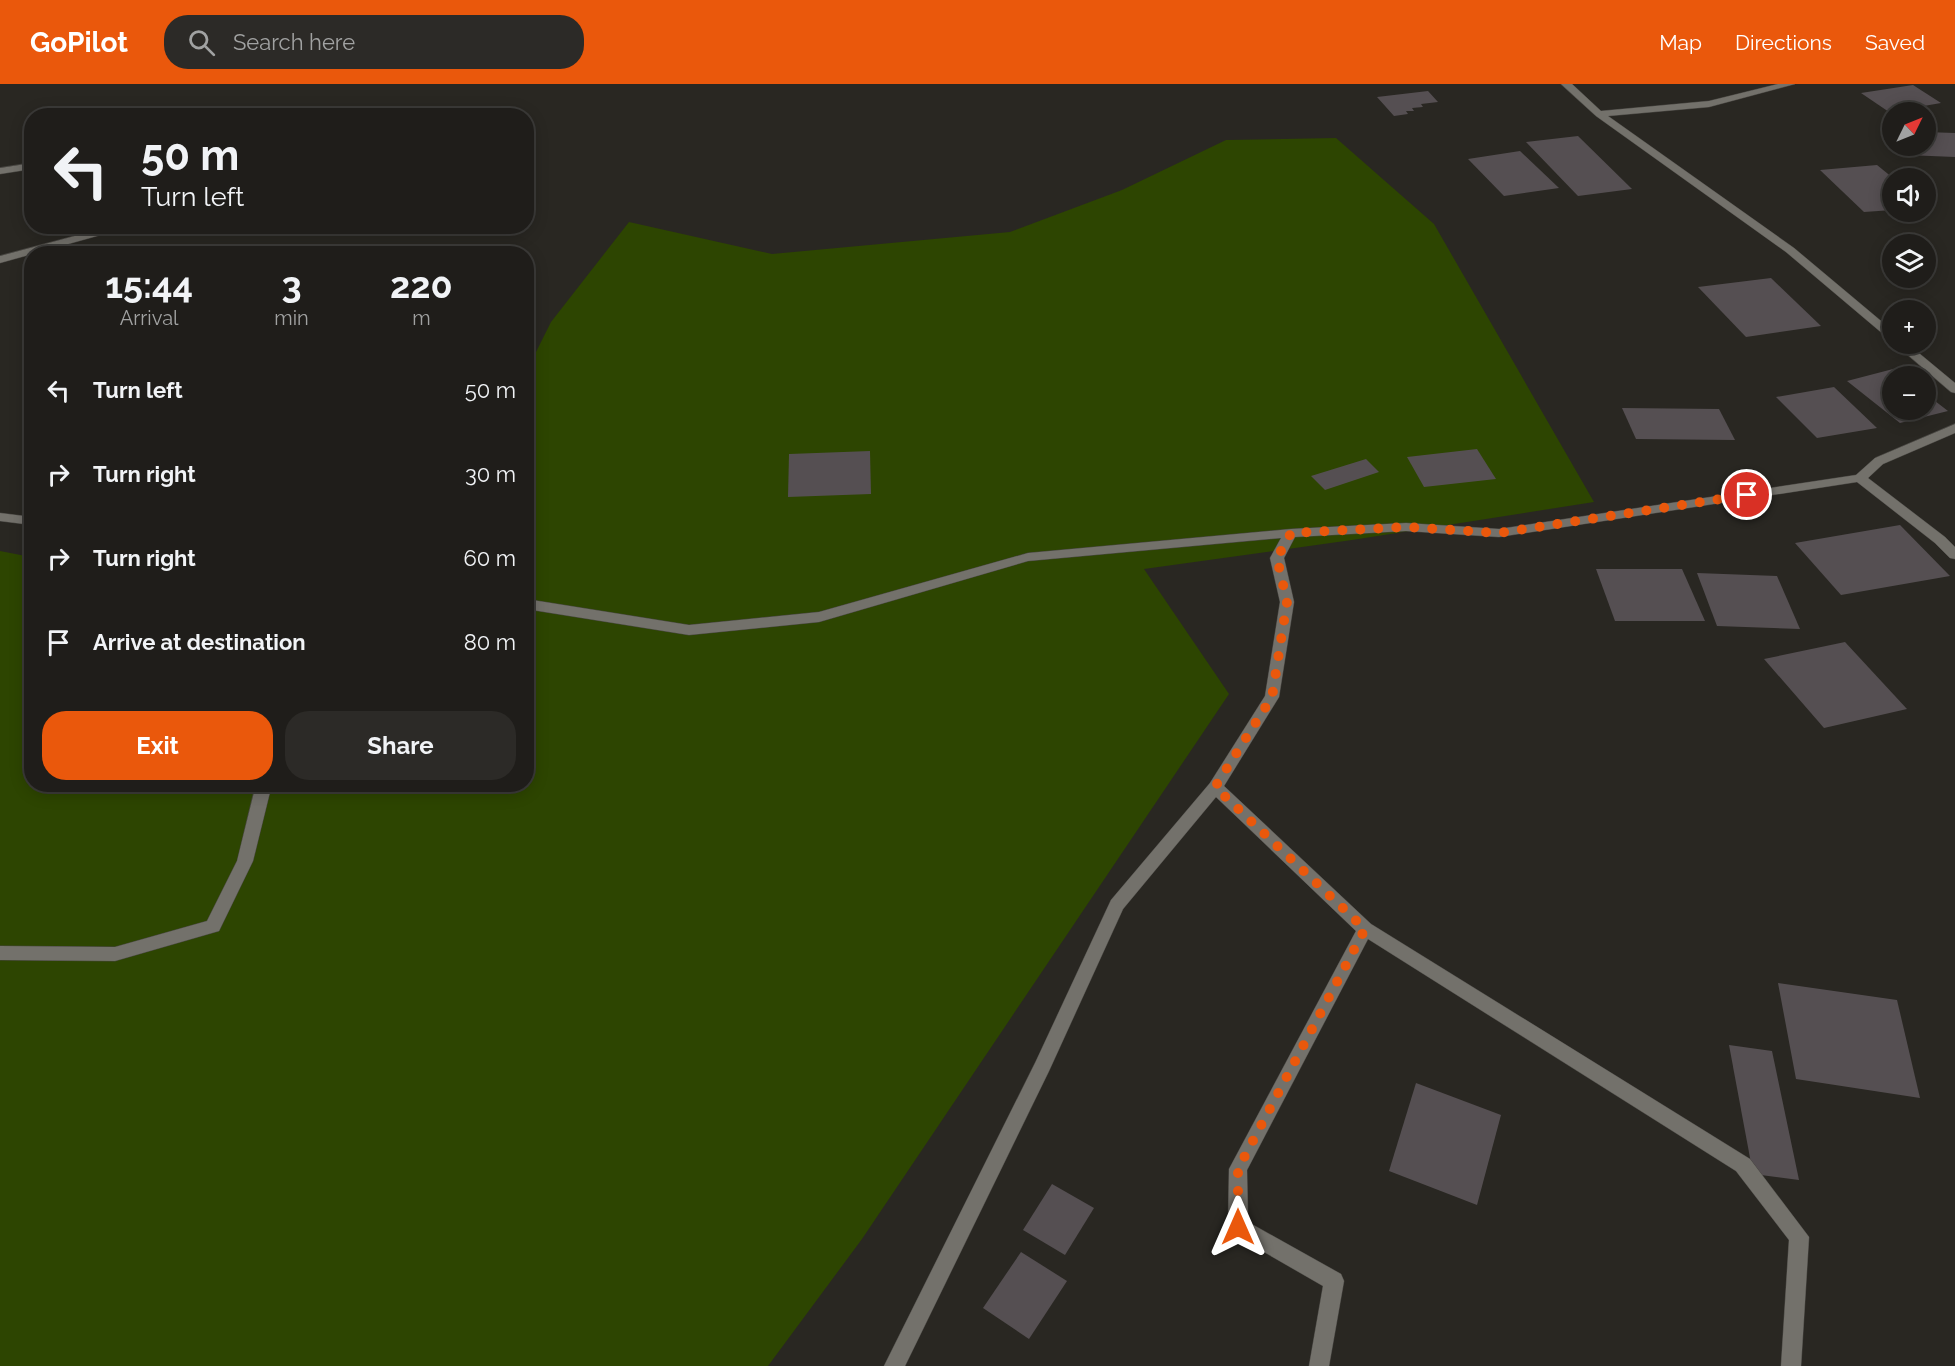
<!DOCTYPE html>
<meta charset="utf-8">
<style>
body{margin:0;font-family:Raleway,sans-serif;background:#2c2a27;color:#f1f3f6;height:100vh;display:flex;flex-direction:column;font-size:22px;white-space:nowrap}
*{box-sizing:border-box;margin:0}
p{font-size:20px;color:#a1a2a2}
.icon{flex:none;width:33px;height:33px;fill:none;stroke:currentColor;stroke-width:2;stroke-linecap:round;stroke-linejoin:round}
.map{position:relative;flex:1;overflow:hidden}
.panel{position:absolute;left:24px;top:162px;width:510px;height:546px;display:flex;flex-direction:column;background:#1f1d1a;border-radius:24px;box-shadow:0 3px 15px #0003,0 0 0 2px #3c3b39}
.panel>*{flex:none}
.guide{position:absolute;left:24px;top:24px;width:510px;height:126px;border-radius:24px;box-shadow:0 3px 15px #0003,0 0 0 2px #3c3b39;background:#1f1d1a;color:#f1f3f6;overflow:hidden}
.needle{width:39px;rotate:47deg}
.tools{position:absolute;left:1882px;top:18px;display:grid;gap:12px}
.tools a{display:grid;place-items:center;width:54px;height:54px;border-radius:50%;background:#1f1d1a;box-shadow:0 3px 15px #0003,0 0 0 2px #3c3b39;font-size:30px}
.pin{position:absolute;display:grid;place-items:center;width:51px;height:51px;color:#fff;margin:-26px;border:3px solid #fff;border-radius:50%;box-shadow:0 2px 6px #0007}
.me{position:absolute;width:66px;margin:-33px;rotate:0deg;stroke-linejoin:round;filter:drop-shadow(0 0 4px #0008)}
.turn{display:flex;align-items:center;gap:21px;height:126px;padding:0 18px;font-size:27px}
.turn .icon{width:78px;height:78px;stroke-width:2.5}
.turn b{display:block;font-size:42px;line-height:51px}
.eta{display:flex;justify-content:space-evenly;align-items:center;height:102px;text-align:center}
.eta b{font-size:36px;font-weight:700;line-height:42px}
.action{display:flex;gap:12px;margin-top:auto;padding:12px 18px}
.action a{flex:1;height:69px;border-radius:24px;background:#ea580c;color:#fff;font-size:24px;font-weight:700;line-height:69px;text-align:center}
.action a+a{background:#2c2a27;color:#f1f3f6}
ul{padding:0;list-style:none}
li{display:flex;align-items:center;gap:18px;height:84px;padding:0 18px}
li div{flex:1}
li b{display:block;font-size:22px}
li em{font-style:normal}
header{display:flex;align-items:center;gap:36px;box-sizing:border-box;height:84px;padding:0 30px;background:#ea580c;color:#fff}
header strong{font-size:28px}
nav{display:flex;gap:33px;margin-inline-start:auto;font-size:21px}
.search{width:420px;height:54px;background:#2c2a27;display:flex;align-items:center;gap:15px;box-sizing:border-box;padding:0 21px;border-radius:24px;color:#a1a2a2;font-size:22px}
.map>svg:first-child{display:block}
.green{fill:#2d4501}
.building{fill:#554f52}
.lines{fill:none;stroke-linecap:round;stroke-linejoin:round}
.minor-casing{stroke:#474541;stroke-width:1}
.minor{fill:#73716b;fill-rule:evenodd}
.route{stroke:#ea580c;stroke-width:10;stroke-dasharray:0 18}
</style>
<header>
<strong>GoPilot</strong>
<div class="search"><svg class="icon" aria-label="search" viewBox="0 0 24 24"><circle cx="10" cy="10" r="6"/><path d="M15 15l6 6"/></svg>Search here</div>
<nav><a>Map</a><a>Directions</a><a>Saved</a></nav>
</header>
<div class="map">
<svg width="1955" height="1282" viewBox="0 0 1955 1282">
<rect width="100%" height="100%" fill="#292722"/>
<!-- green -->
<polygon class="green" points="1336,54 1434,140 1594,418 1352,456 1144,485 1229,610 862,1155 768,1282 0,1282 0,467 31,473 32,700 526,700 527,286 551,238 629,138 772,170 1010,148 1122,106 1226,56"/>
<!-- building -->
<g class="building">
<polygon points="1913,1 1941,19 1889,28 1861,9"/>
<polygon points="1428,7 1438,18 1421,20 1423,23 1412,24 1414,27 1406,27 1408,30 1394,32 1377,13"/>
<polygon points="1926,48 1955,49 1955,73 1906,71 1900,62 1926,62"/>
<polygon points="1578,52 1632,105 1578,112 1526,58"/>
<polygon points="1520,67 1559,104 1504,112 1468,75"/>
<polygon points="1877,81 1893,94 1893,126 1864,128 1820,86"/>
<polygon points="1771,194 1821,242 1746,253 1698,203"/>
<polygon points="1893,285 1903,292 1893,292 1893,326 1926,326 1926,310 1948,327 1900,339 1847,297"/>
<polygon points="1834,303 1877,344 1817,354 1776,313"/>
<polygon points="1622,324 1719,325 1735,356 1636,355"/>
<polygon points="1477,365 1496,395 1424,403 1407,373"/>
<polygon points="870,367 871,410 788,413 789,370"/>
<polygon points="1366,375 1379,388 1325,406 1311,392"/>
<polygon points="1900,441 1950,492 1841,511 1795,459"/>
<polygon points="1596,485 1682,485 1705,537 1615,537"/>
<polygon points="1697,489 1777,492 1800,545 1717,542"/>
<polygon points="1845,558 1907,625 1824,644 1764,575"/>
<polygon points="1778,899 1897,916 1920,1014 1796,995"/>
<polygon points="1729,961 1772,967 1799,1096 1753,1090"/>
<polygon points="1416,999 1501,1031 1477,1121 1389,1087"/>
<polygon points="1052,1100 1094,1124 1065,1171 1023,1146"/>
<polygon points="1021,1168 1067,1197 1029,1255 983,1224"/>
</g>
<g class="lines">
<defs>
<g id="minor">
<polygon points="1561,0 1572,0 1601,27 1709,17 1778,0 1795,0 1709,23 1608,32 1794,164 1893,247 1893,256 1889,255 1786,168 1596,32"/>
<polygon points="32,79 32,85 0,90 0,84"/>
<polygon points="112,142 133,142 0,179 0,172"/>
<polygon points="1895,260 1908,260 1955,299 1955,309 1951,308"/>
<polygon points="1955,340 1955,349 1883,380 1868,394 1945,453 1955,463 1955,475 1950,474 1935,459 1857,398 1499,453 1406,447 1295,453 1284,474 1294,518 1279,613 1224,702 1371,840 1750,1075 1809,1153 1801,1282 1781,1282 1789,1156 1736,1087 1368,855 1247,1086 1248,1138 1341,1190 1344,1197 1329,1282 1309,1282 1323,1202 1231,1149 1228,1143 1229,1085 1356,847 1216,713 1123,825 1049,987 905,1282 884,1282 1036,977 1111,816 1210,699 1265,612 1280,518 1270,474 1281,454 1028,477 819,538 689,551 526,525 526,515 689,541 819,528 1028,469 1291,445 1406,439 1499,445 1856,391 1875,374"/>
<polygon points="0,429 32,433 32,441 0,437"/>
<polygon points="256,700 272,700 253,777 219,847 115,877 0,876 0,862 115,863 207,837 237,777"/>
</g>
</defs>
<!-- minor casing -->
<use href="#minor" class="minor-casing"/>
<!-- minor -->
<use href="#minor" class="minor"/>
</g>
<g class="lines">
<!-- route -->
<polyline class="route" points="1238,1143 1238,1085 1365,845 1215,703 1272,613 1287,518 1277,474 1291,449 1406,443 1499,449 1747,411"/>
</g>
</svg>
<div class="tools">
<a><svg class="needle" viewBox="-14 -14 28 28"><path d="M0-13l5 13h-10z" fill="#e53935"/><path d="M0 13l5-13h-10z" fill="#a1a2a2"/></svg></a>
<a><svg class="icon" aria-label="sound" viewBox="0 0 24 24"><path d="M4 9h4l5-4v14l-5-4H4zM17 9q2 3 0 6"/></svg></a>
<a><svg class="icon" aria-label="layers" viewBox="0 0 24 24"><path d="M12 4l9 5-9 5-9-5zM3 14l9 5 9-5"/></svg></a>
<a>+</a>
<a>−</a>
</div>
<div class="pin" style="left:1747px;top:411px;background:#d93025"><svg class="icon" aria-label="arrive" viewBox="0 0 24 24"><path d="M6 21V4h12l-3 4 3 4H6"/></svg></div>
<svg class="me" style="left:1238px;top:1143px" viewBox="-20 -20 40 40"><path d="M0-17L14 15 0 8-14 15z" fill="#ea580c" stroke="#fff" stroke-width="4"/></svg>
<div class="guide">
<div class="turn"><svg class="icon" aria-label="left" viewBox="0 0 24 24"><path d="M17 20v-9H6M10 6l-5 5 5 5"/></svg><div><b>50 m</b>Turn left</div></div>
</div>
<section class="panel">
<div class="eta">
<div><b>15:44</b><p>Arrival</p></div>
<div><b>3</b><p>min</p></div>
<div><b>220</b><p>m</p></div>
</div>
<ul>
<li><svg class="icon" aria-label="left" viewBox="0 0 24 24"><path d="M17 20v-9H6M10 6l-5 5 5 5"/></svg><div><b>Turn left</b></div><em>50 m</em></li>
<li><svg class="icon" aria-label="right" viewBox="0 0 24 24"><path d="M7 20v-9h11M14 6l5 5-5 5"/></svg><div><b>Turn right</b></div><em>30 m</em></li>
<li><svg class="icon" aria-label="right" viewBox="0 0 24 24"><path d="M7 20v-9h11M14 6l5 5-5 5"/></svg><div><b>Turn right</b></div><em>60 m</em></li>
<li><svg class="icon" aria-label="arrive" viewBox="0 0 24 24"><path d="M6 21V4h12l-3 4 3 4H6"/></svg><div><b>Arrive at destination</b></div><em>80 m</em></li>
</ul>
<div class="action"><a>Exit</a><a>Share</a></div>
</section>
</div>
